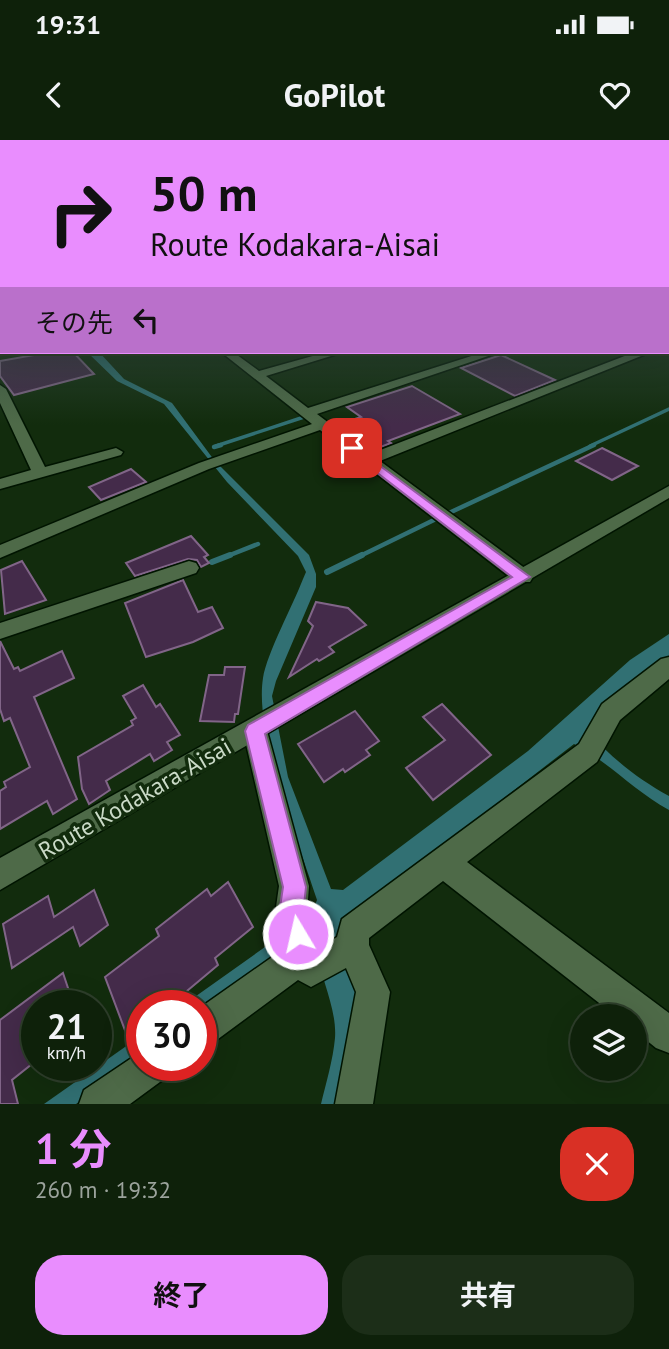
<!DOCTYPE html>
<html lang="ja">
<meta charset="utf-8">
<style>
body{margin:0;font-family:"PT Sans","Noto Sans JP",sans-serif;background:#1c2e18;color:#f1f3f6;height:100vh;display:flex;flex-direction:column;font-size:26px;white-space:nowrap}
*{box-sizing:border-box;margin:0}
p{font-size:23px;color:#9ba39c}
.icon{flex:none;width:38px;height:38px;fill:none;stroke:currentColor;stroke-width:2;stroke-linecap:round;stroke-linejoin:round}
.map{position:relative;height:964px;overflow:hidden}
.panel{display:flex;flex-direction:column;background:#0e210a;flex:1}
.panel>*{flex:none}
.hud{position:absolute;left:0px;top:0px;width:670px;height:214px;box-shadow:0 7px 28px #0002,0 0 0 2px #2e3e2b;background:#e98dfe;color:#111;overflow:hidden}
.controls{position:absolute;left:570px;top:864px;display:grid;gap:14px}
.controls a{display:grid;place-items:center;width:77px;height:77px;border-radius:50%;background:#0e210a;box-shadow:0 7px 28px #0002,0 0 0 2px #2e3e2b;font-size:35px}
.speed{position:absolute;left:21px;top:850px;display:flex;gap:14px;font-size:35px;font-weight:700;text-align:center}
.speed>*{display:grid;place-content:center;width:91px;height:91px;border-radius:50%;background:#0e210a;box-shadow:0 7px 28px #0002,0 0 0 2px #2e3e2b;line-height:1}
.speed small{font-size:18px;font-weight:400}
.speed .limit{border:10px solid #d22;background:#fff;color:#111}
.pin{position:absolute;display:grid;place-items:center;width:60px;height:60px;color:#fff;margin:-30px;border-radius:14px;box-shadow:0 4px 10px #0006}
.me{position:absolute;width:77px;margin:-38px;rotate:351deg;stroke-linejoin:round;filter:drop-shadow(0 0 5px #0008)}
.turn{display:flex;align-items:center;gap:24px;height:147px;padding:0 35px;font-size:32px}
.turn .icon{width:91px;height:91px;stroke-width:2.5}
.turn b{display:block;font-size:49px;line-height:60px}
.then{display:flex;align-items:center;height:66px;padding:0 35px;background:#0003;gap:14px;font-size:26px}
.round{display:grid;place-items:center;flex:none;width:74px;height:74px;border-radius:28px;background:#1c2e18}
.head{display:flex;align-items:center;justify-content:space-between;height:119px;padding:0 35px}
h1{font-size:42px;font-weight:700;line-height:52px;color:#e98dfe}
.button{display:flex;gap:14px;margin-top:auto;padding:14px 35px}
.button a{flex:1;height:80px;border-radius:28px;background:#e98dfe;color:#111;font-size:28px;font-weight:700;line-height:80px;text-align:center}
.button a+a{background:#1c2e18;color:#f1f3f6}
.status{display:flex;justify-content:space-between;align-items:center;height:49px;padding:0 35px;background:#0e210a;direction:ltr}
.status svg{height:19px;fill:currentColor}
header{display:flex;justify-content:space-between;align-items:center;height:91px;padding:0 35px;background:#0e210a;font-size:32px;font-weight:700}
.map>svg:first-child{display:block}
.water{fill:#317073}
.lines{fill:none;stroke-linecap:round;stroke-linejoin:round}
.stream-far3{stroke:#317073;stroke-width:2.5}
.stream-far2{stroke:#317073;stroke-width:3.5}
.stream-far1{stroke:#317073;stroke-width:4.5}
.stream{stroke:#317073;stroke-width:6}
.building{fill:#442b4a;stroke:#816588;stroke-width:2}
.minor-casing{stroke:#001400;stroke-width:3}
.secondary-casing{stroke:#001400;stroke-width:3}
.primary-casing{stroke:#001400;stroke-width:3}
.motorway-casing{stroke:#001400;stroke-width:3}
.minor{fill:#4e6a48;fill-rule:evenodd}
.secondary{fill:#4e6a48;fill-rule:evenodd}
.primary{fill:#956f62;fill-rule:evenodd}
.motorway{fill:#c47273;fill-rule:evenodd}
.route{fill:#e98dfe;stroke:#975ca5;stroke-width:2}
.labels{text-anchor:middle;stroke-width:7;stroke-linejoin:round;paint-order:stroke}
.street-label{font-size:24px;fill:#cadac7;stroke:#122c0d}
</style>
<div class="status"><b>19:31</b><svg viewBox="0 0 49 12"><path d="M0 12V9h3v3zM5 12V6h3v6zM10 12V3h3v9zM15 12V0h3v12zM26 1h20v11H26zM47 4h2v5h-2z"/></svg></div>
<header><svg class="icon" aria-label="back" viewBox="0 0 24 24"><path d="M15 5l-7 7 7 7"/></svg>GoPilot<svg class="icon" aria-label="heart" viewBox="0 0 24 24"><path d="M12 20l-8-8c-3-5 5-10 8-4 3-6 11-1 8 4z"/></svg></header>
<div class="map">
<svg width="669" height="964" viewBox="0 0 669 964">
<rect width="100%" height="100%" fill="#122c0d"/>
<!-- water -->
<g class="water">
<path d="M87,212H99L124,239L172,263L214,320L309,415L316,434V447L276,541L272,556L288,637L331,749L343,750L528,611L630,520L669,494V516L605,564L586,590C611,617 636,638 669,656V670C634,651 609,622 574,604L346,780L363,856L347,964H321C326,943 333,920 335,898C337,869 321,840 317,811L201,876V866H182L289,790L299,778L313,770L317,760C299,703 254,595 263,538C267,513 293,465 303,439L306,432L298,416L227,342L164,264L117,241Z"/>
<polygon points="142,895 142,918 76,964 44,964"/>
</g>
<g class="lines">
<!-- stream-far3 -->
<polyline class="stream-far3" points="483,218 501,212"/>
<!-- stream-far2 -->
<g class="stream-far2">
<polyline points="216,306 304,277"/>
<polyline points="590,306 669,269"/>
</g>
<!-- stream-far1 -->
<g class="stream-far1">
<polyline points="214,307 221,305"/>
<polyline points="449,373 594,305"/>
<polyline points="225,417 258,404"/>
<polyline points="358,417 438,378"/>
</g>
<!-- stream -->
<g class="stream">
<polyline points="212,422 230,415"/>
<polyline points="327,432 362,415"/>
</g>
</g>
<!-- building -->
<g class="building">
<polygon points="51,212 53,215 73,212 94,234 14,255 0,236 0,221"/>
<polygon points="501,215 555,240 515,256 461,228"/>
<polygon points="412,246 460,274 388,301 391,303 370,311 336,285 361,277 347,267"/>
<polygon points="602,308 638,326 612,340 576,321"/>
<polygon points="131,329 146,342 101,360 89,347"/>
<polygon points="191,396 208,415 204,417 209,423 201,427 197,420 188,419 135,436 126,423"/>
<polygon points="22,421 46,460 5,474 1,430"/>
<polygon points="183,440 198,472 212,467 223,488 193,502 146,517 125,463"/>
<polygon points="316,462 348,468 366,485 329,507 334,512 319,521 317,519 289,537 313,486 308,481"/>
<polygon points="0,501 14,529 18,527 20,531 62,511 74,538 34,557 77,659 53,674 47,661 0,689 0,651 6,647 4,642 30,627 10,578 4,581 0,569"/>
<polygon points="225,527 245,527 238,574 235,574 234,582 200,581 209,535 224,535"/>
<polygon points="143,545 156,567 160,564 180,595 167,602 172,610 154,621 150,614 106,641 110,650 89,664 82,649 78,617 133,585 131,581 136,578 123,556"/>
<polygon points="442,564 491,615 433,660 406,628 445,600 423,577"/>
<polygon points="355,571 379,601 366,610 370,615 345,632 343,629 324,642 298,604"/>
<polygon points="228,742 253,787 215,818 218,825 169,866 142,866 142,879 126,893 105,837 159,796 156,789 207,749 211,756"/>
<polygon points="94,750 108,785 80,806 73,787 12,828 3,784 48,756 54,777"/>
<polygon points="63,833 74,866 37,866 37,920 12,940 18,964 0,964 0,880"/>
</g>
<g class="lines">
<defs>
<g id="minor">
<rect x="668" y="200" width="1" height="6"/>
<polygon points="221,212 233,212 259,231 327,212 344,212 266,236 308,268 484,212 500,212 317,274 370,314 635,212 651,212 380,321 530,432 533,437 530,442 516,442 320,290 209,329 0,418 0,405 199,323 312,284"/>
<polygon points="0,245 6,249 45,327 116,308 123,312 121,315 0,349 0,339 31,330 0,263"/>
<polygon points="189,421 196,423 199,428 196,433 0,499 0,483"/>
<polygon points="669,517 669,539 620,580 597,622 467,722 669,873 669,913 656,908 635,891 635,877 617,877 443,741 369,798 369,805 390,852 373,964 335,964 356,852 346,828 311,847 298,840 214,902 201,907 201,867 285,808 275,774 279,746 243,591 246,583 255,580 264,583 267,591 309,746 307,774 318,808 337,797 342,779 579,604 602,564 661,519"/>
<polygon points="142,911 142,926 169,926 164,939 130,964 79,964 84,950"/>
</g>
<polygon id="secondary" points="669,346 669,358 0,750 0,718"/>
<rect id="primary" x="668" y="170" width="1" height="6"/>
<rect id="motorway" x="668" y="183" width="1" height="7"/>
</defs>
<!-- minor casing -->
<use href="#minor" class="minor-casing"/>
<!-- secondary casing -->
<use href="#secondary" class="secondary-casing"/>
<!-- primary casing -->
<use href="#primary" class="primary-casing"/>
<!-- motorway casing -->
<use href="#motorway" class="motorway-casing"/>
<!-- minor -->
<use href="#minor" class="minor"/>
<!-- secondary -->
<use href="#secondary" class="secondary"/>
<!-- primary -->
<use href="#primary" class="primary"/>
<!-- motorway -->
<use href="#motorway" class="motorway"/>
</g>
<!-- sky -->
<linearGradient id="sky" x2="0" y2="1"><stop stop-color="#0a1807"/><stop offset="0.53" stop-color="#334b40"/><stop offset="1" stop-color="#334b40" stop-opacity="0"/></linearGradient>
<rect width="669" height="285" fill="url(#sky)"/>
<!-- route -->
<polygon class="route" points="352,305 530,437 265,594 306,747 303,774 310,794 306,803 298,806 289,803 279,774 283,747 245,591 248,585 512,437 349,311 347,308"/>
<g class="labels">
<!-- street labels -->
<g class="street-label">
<text transform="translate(135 659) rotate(-30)" y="8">Route Kodakara-Aisai</text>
</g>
</g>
</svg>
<div class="controls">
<a><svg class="icon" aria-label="layers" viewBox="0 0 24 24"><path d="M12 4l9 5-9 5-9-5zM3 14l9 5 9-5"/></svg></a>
</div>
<div class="speed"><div>21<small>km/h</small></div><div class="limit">30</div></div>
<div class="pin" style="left:352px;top:308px;background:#d93025"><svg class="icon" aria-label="arrive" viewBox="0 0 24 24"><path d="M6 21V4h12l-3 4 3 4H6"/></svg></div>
<svg class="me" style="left:298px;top:794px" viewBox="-20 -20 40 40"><circle r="17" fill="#e98dfe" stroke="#fff" stroke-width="3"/><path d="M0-11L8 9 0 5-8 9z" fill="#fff"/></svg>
<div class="hud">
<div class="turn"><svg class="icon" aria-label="right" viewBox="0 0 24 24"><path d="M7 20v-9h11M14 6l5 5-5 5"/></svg><div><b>50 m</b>Route Kodakara-Aisai</div></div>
<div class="then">その先<svg class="icon" aria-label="left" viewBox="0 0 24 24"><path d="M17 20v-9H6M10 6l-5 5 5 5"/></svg></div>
</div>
</div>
<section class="panel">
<div class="head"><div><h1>1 分</h1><p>260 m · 19:32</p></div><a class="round" style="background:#d93025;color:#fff"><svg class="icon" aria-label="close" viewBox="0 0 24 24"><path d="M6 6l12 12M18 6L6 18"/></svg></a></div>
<div class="button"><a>終了</a><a>共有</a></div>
</section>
